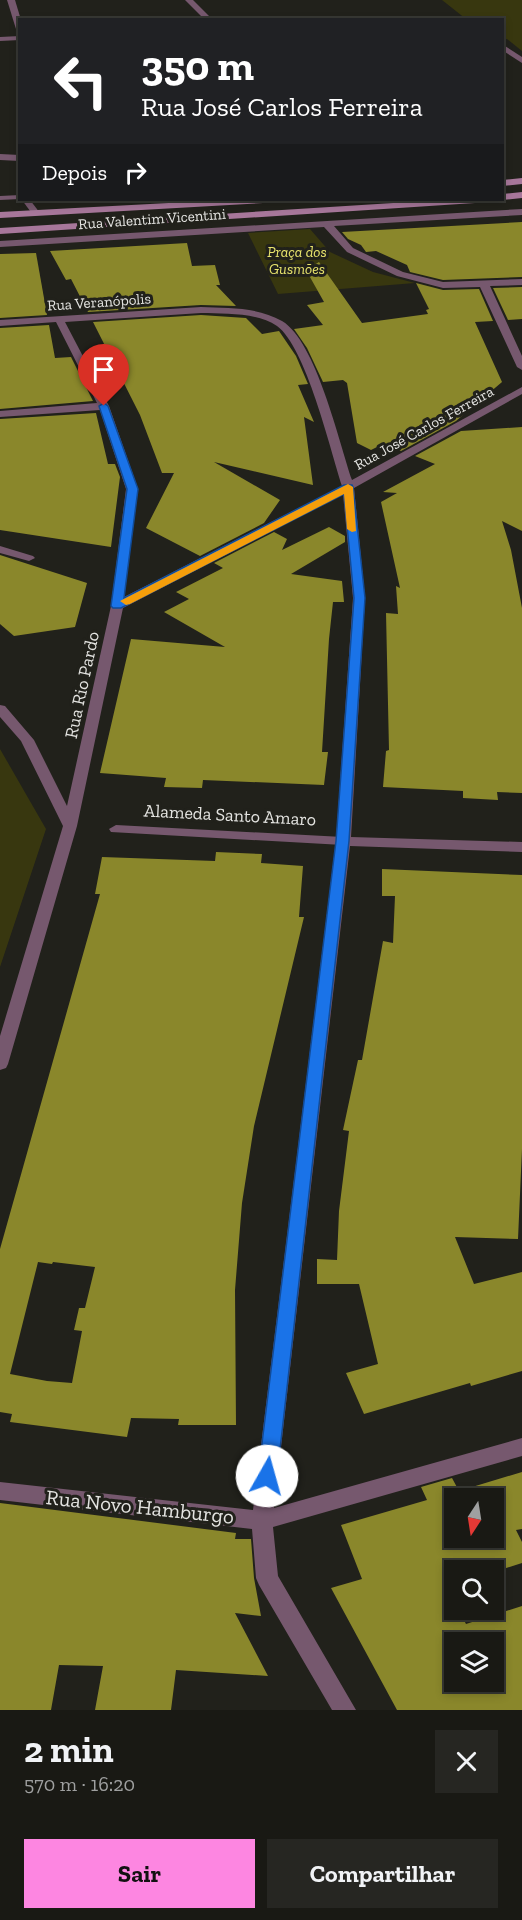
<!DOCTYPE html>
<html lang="pt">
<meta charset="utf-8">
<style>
body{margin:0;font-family:"Zilla Slab",serif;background:#262622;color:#f1f3f6;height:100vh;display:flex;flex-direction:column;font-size:22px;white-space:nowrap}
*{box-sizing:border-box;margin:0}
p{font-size:20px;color:#9fa0a0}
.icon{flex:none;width:33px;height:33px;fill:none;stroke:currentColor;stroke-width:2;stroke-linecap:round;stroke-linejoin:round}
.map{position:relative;height:1710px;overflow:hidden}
.details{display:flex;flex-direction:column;background:#191914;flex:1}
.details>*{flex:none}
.hud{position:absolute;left:18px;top:18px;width:486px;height:183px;border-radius:0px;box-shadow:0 3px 9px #0003,0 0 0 2px #373834;background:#202124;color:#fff;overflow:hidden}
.needle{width:39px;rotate:192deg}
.controls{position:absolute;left:444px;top:1488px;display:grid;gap:12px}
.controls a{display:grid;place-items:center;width:60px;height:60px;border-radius:0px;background:#191914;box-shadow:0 3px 9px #0003,0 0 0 2px #373834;font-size:30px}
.pin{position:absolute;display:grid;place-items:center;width:51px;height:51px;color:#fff;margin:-62px -26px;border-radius:50% 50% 50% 0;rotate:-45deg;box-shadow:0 0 6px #0007}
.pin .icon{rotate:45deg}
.me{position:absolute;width:66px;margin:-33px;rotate:7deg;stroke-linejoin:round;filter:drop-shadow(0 0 4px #0008)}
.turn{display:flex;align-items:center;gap:21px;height:126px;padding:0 24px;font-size:27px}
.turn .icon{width:78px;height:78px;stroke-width:2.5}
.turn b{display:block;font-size:42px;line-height:51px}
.then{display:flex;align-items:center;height:57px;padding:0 24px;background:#0003;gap:12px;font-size:22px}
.round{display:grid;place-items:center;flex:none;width:63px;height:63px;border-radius:0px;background:#262622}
.overview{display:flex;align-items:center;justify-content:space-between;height:102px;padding:0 24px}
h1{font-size:36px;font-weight:700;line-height:45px}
.action{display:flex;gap:12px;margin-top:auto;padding:12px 24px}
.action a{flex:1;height:69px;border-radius:0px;background:#fd86e1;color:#111;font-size:24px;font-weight:700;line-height:69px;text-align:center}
.action a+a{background:#262622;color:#f1f3f6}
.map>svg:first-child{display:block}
.green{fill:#38370f}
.building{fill:#8a872b;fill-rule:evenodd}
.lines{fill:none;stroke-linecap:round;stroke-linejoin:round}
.service{fill:#76586e;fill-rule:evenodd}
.minor{fill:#76586e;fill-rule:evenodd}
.tertiary{fill:#76586e;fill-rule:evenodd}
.secondary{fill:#a7779a;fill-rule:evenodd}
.route{fill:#1a73e8;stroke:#114b97;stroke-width:1.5}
.slow{fill:#f59e0b}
.labels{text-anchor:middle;stroke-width:6;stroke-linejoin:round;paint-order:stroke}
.far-street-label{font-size:15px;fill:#e4e4e1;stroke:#21211b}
.far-park-label{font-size:15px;font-style:italic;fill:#e9e56d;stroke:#21211b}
.street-label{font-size:18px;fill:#e4e4e1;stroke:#21211b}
.near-street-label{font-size:21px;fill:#e4e4e1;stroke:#21211b}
</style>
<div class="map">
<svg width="522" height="1710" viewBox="0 0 522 1710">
<rect width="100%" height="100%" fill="#21211b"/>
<!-- green -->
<g class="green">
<polygon points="442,0 522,0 522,51 507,39 503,39 502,20 466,19"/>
<polygon points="310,229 330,252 373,272 415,283 278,294 248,233"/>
<polygon points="0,749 46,829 0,967"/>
</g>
<!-- building -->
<g class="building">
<polygon points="522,222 522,277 443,280 410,272 407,265 376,251 366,252 361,245 348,239 342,232"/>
<polygon points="187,243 192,266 215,265 220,285 216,285 236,306 201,305 88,312 71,279 66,280 50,251"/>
<polygon points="36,253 47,315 0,318 0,254"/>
<polygon points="319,262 362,323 428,314 426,310 429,309 416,283 443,290 479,289 493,321 475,322 502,382 456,421 401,451 383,444 371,450 357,443 347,383 343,380 323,382 307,348 294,329 323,325 307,305 324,302 306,270"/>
<polygon points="522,287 522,319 508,320 493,288"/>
<polygon points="201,315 246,318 262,334 279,331 296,356 308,384 298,385 314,422 304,417 313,485 214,462 280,500 264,523 200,556 146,528 174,473 162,473 140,415 93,322"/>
<polygon points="49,325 55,358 71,357 93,401 0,409 0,328"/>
<polygon points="96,413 108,464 115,464 120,477 111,547 0,530 0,419"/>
<polygon points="522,427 522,531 502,521 511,550 522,608 522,793 497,792 498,800 463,798 463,791 383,787 386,751 389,750 386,613 398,614 396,586 400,588 381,502 397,493 383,492 435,464 415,456 461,431"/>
<polygon points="329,527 345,536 345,542 291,574 342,581 344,602 333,602 329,639 322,752 328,752 324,785 203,780 202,788 164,787 166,778 100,773 131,639 225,647 164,612 189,599 176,592 223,568 214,563 274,532 287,539 282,550"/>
<polygon points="0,555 87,583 75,627 14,636 0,624"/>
<path d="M216,852L262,854L261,863L303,866L299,917H304L254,1126L242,1203L235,1290L236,1425H178L179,1419L131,1418L127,1437L10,1422L12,1414L0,1412V1249L100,894H95L102,857L215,861ZM38,1262L52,1264L53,1262L95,1267L85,1308H79L74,1330L82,1331L72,1383L47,1381L10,1374Z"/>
<polygon points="382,869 522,875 522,1149 518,1239 455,1237 474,1284 522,1272 522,1371 471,1386 470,1383 364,1414 346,1373 378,1364 359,1284 317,1284 317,1259 337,1260 339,1211 349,1131 343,1130 358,1060 362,1060 383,941 393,943 395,896 382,896"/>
<path d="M522,1472V1529L516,1530L522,1542V1563L494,1572L454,1570V1583L447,1585L454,1600V1610H459L466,1624L522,1606V1710H397L331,1588L362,1579L341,1525L427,1500L421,1487L452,1478L459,1491ZM454,1498H494V1538H454ZM454,1642H494V1682H454Z"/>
<polygon points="0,1503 236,1533 235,1539 251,1539 254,1578 261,1616 235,1613 268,1676 176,1670 171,1710 95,1710 103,1666 59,1665 51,1710 0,1710"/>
</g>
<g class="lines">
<!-- service -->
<g class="service">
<polygon points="20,195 20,199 0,200 0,196"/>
<polygon points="22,200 30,200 40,213 39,215 33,215"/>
<polygon points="0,546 33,556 35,558 29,561 0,553"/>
<polygon points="116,825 343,837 350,841 343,845 111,832 109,829"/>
</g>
<!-- minor -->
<g class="minor">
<polygon points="7,0 15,0 21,20 20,31 16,29"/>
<polygon points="20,36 20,40 0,41 0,37"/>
<polygon points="502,44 522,57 522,63 502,50"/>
<polygon points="0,154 20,155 20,161 0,160"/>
<polygon points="522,209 522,215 334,226 353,248 403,272 443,282 522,279 522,285 490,286 522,356 522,370 517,367 480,287 443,288 397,276 347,252 324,227 0,247 0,241"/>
<path d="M201,307C228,308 258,307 282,321C316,341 339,442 352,480L522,387V394L354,488L365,598L351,837L522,842V852L350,846L274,1508L522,1438V1456L273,1527L278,1576L356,1710H332L259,1585L256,1578L252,1529L0,1500V1482L253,1510L336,841L353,598L343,494L123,608L77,826L8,1064L6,1068L0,1070V1036L63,826L21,741L0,717V705L5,706L34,740L67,806L111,606L126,489L100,410L0,417V411L97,403L56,322L0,326V320ZM201,313C225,314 256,312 277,326C306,347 330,449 342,486L124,597L138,489L109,406L65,322Z"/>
</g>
<!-- tertiary -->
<polygon class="tertiary" points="185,0 193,0 213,20 205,20"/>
<!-- secondary -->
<g class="secondary">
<polygon points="522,178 522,184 502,186 502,180"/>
<polygon points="522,192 522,198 502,200 501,200 502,194"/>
<polygon points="225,200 267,200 263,203 0,218 0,212"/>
<polygon points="441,200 479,200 475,203 0,234 0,228"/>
</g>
</g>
<!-- route -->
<polygon class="route" points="104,403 108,406 138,489 124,598 344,485 352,485 353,487 365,598 349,841 277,1476 274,1481 267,1484 261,1481 258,1476 336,841 354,598 344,494 121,608 113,608 111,606 127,489 99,406"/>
<!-- slow -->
<polygon class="slow" points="348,484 353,487 356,531 352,532 347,529 344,494 130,604 126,605 120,601"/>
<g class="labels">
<!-- far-street labels -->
<g class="far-street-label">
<text transform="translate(152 219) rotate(-4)" y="5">Rua Valentim Vicentini</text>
<text transform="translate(99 302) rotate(-4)" y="5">Rua Veranópolis</text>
<text transform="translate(424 428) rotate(-29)" y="5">Rua José Carlos Ferreira</text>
</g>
<!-- far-park labels -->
<g class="far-park-label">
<text x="297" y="257">Praça dos<tspan x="297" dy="17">Gusmões</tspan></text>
</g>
<!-- street labels -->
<g class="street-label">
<text transform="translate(82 685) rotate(-78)" y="6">Rua Rio Pardo</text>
<text transform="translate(230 815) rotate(3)" y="6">Alameda Santo Amaro</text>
</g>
<!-- near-street labels -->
<g class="near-street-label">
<text transform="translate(140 1507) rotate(6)" y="7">Rua Novo Hamburgo</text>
</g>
</g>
</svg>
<div class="controls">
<a><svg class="needle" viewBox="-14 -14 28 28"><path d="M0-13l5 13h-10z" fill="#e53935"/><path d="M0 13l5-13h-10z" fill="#9fa0a0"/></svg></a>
<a><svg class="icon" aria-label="search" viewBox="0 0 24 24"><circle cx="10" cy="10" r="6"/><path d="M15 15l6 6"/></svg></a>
<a><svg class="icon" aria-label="layers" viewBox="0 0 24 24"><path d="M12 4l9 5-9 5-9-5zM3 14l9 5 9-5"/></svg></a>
</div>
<div class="pin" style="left:104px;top:406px;background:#d93025"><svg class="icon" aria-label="arrive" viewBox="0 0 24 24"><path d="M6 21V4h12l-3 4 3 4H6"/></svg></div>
<svg class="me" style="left:267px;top:1476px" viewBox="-20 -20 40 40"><circle r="19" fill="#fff"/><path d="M0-13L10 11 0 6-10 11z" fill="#1a73e8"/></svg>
<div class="hud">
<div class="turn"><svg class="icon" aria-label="left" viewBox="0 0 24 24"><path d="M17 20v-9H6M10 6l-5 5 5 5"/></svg><div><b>350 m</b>Rua José Carlos Ferreira</div></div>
<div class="then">Depois<svg class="icon" aria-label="right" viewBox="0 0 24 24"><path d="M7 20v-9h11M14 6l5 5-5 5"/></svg></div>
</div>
</div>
<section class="details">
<div class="overview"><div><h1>2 min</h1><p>570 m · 16:20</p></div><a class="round"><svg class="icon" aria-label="close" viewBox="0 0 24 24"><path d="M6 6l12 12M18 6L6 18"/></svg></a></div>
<div class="action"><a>Sair</a><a>Compartilhar</a></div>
</section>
